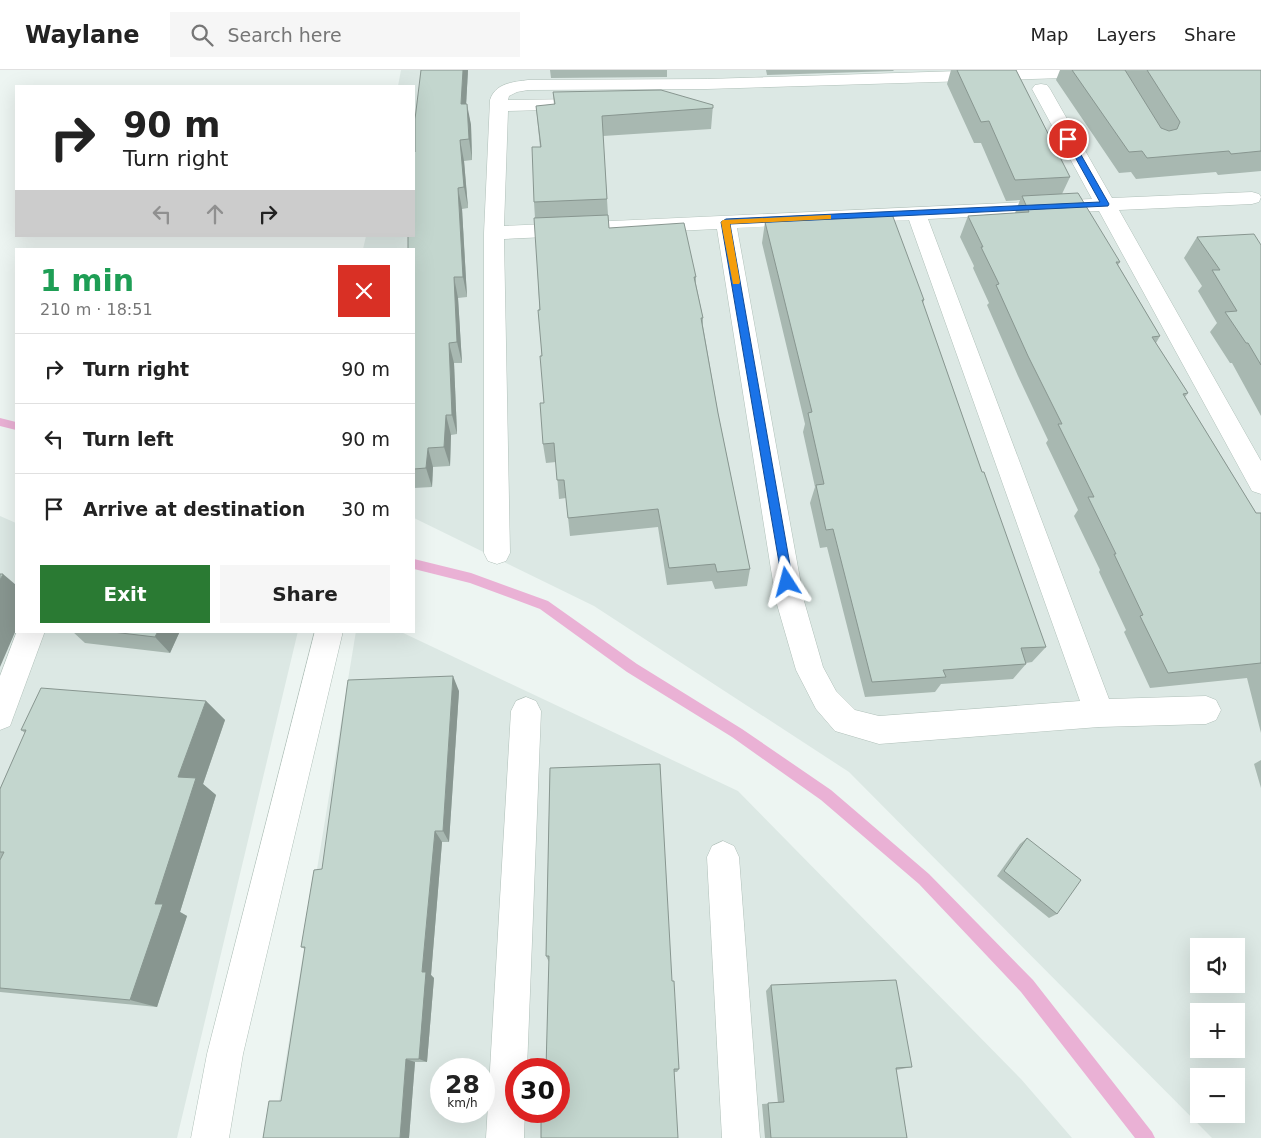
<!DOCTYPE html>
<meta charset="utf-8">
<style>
body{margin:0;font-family:"DejaVu Sans",sans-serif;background:#f6f6f6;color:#222;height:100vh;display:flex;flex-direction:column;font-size:19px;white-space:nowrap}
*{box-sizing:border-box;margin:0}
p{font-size:16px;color:#767676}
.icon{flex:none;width:28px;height:28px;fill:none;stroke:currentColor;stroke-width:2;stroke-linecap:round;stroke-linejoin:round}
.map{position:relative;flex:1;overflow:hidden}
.details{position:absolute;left:15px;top:178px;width:400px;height:385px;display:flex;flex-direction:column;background:#fff;border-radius:0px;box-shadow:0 5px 20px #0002}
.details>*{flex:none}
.guide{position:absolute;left:15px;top:15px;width:400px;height:152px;border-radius:0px;box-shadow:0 5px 20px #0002;background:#fff;color:#222;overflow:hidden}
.controls{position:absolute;left:1190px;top:868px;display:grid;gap:10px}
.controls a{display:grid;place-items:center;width:55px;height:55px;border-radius:0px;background:#fff;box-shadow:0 5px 20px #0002;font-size:25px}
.speed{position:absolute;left:430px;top:988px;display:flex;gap:10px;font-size:25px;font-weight:700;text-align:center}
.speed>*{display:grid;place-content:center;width:65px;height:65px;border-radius:50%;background:#fff;box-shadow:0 5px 20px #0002;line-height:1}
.speed small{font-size:12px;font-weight:400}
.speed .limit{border:8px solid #d22;background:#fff;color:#111}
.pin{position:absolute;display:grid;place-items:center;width:42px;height:42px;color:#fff;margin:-21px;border:2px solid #fff;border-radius:50%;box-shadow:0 1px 5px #0007}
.me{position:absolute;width:55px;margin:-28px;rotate:351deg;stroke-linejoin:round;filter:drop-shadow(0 0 4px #0008)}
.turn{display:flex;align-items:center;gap:18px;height:105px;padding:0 25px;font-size:22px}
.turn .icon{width:65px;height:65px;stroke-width:2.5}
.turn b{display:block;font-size:35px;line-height:42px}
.lanes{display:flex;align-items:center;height:48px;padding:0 25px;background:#0003;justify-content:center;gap:25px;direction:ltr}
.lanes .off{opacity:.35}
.round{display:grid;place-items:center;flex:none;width:52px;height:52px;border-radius:0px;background:#f6f6f6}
.summary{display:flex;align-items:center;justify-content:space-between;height:85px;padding:0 25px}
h1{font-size:30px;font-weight:800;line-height:38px;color:#1e9e55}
.primary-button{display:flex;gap:10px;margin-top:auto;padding:10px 25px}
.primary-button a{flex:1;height:58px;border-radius:0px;background:#2a7a33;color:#fff;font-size:20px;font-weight:800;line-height:58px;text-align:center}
.primary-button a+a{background:#f6f6f6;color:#222}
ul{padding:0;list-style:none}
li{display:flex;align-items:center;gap:15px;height:70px;padding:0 25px;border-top:1px solid #e0e0e0}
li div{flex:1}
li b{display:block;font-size:19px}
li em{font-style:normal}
header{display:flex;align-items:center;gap:30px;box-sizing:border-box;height:70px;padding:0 25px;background:#fff;border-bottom:1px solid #e0e0e0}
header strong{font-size:24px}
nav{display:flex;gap:28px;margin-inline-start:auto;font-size:18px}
.search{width:350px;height:45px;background:#f6f6f6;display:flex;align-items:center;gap:12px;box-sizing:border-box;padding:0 18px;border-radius:0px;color:#767676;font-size:19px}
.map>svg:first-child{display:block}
.residential{fill:#dce8e4;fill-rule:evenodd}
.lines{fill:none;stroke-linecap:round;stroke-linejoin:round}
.stream{fill:#eab1d5;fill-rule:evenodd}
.street-casing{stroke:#b0c0b9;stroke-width:1}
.street{fill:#fff;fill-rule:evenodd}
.wall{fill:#a8b8b1}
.shaded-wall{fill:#889690}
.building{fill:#c3d6ce;stroke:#889690}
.route{fill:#1a73e8;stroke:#114b97}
.slow{fill:#f59e0b}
</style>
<header>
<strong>Waylane</strong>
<div class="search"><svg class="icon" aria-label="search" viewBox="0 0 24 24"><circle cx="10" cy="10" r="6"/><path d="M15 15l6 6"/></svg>Search here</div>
<nav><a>Map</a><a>Layers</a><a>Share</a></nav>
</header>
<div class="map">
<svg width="1261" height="1068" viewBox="0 0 1261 1068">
<rect width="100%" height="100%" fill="#edf5f2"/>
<!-- residential -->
<g class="residential">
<path d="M401,0H1261V1068H1212L849,702L594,536L414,448V179H363L366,166H414V16H398ZM1199,876H1236V914H1199ZM1199,941H1236V979H1199ZM1199,1006H1236V1044H1199Z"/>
<polygon points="0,446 16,453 16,561 298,561 177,1068 0,1068"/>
<path d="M356,561H399L738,721L1021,1009L1072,1068H273ZM441,999H484V1041H441ZM516,999H559V1041H516Z"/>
</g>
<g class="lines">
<!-- stream -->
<g class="stream">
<polygon points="0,348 16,352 16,360 0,356"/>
<polygon points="414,489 471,503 548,531 637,594 742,659 831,720 929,804 1033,910 1152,1062 1155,1068 1135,1068 1021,922 919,814 821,730 732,667 627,602 540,539 470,513 414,499"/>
</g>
<defs>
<g id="street">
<path d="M991,0H1103L1105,2L1102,6L1096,7L707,19L528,20L517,22L509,26L508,30L581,29L587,30L590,34L587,38L581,39L508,41L504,156L1092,129L1032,19L1035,15L1041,14L1047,15L1050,19L1112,128L1252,122L1259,124L1261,127L1259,132L1252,134L1119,140L1261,391V424L1252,421L1099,141L928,149L1109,629L1206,626L1216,630L1221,640L1216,650L1206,654L1099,657L879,674L835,661L816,639L796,600L776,531L717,159L504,169L510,483L506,491L497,494L488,491L484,483V163L490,30C495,13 513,12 528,10L707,9ZM909,150L1080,631L879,646L855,640L836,621L823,597L804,531L737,158Z"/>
<polygon points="17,561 45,561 10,656 0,660 0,606"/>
<polygon points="315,561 343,561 243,984 229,1068 191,1068 207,984"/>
<polygon points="526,627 536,631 541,641 527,999 516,999 516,1041 525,1041 524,1068 486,1068 511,641 516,631"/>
<polygon points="723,771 734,776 739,787 760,1068 722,1068 707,787 712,776"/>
</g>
</defs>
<!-- street casing -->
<use href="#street" class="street-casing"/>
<!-- street -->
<use href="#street" class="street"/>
</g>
<!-- wall -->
<g class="wall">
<polygon points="421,0 468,0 466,34 471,55 472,90 464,91 468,138 462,139 467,227 458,228 462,293 454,293 457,364 451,365 450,396 433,397 432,417 414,418 414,166"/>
<polygon points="550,0 667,0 667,7 551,8"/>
<polygon points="766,0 894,0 893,1 767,5"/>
<polygon points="951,0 1016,0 1070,107 1062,124 1120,192 1118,195 1160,266 1156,273 1188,323 1185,327 1256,443 1261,443 1261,663 1247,608 1150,618 1124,562 1126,560 1099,502 1100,500 1074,446 1078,440 1046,373 1048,370 1018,306 987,235 989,233 973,198 974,196 960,167 968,146 1015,143 1020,130 1006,131 981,73 974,73 947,14"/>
<polygon points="1060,0 1261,0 1261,101 1218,105 1216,102 1136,109 1131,102 1119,103 1056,10"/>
<polygon points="553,22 713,35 711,59 603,66 608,145 609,158 696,207 696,214 703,248 703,256 718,343 750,499 747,516 715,519 712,511 667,515 658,457 570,466 566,428 559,429 556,392 546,393 543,374 544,333 535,148 534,132 540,77 536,36 554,35"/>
<polygon points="765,152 924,230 923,233 982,402 1046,577 1032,592 1026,593 1026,594 1013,609 941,614 935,622 865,627 827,477 820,478 810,433 815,417 803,362 805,354 762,173"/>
<polygon points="1197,167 1261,175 1261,346 1232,293 1230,293 1210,262 1217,253 1198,221 1202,216 1184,188"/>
<polygon points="72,561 180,561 170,583 85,573"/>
<polygon points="459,621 449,772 442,772 431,905 434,908 427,992 415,992 409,1068 263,1068 281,1031 305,879 301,877 322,799"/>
<polygon points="206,631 225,650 203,714 216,725 180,842 187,846 157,937 0,922 0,719 25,663 21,660"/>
<polygon points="1261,690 1261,718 1254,694"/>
<polygon points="550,698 672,911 679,999 677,1002 674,1002 545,1045 549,892 546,886"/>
<polygon points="1027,768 1057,844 1049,848 997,806 1020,774"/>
<polygon points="771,915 912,997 896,1000 907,1068 765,1068 762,1034 778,1033 766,921"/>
</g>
<!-- shaded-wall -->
<g class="shaded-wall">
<polygon points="463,0 468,0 465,55 461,34"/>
<polygon points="467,34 471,55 472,90 469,69"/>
<polygon points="460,70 464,91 468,138 464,117"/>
<polygon points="458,118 462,139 467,227 463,207"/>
<polygon points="454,207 458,228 462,293 457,272"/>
<polygon points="449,273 454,293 457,364 452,345"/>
<polygon points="446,345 451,365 450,396 444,377"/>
<polygon points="428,378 433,397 432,417 426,398"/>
<polygon points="3,504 16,515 16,560 0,597 0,510"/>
<polygon points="158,561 180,561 170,583 155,567"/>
<polygon points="453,606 459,621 449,772 443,761"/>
<polygon points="206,631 225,650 203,714 216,725 180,842 187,846 157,937 130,930 155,834 178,707"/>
<polygon points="435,761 442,772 431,905 434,908 427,992 419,989 422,902"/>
<polygon points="406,989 415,992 409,1068 400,1068"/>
</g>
<!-- building -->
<g class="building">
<polygon points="421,0 463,0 461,34 467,34 469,69 460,70 464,117 458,118 463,207 454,207 457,272 449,273 452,345 446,345 444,377 428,378 426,398 414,399 414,179 408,179 408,166 414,166 414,82 415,82 415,49"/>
<polygon points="957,0 1016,0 1070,107 1015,110 989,51 981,52"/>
<polygon points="1072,0 1125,0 1161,58 1169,61 1177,59 1180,52 1147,0 1261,0 1261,81 1231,84 1229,81 1147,88 1142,81 1129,82"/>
<polygon points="661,20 713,35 713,38 602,46 607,129 534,132 532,77 541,77 536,36 555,34 553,22"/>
<polygon points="1078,123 1120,192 1116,192 1160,266 1152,267 1188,323 1183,324 1256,443 1261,443 1261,593 1168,603 1140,546 1143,545 1114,484 1116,484 1088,427 1094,427 1058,354 1062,354 1028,286 996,215 999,214 981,177 983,177 968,146 1029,142 1022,126"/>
<polygon points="892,144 924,230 922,230 982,402 984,402 1046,577 1021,578 1026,594 943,600 946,607 872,612 833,459 826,460 816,415 824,414 808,343 812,342 765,152"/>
<polygon points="608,145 609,158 684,153 696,207 694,207 703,248 701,248 718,343 750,499 717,502 715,494 669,498 658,439 568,448 564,410 557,410 554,373 543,374 540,333 544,333 540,286 542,286 538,240 540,240 534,148"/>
<polygon points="1254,164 1261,175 1261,295 1248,273 1246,273 1225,242 1237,241 1212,200 1220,200 1197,167"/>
<polygon points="0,504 3,504 0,510"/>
<polygon points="104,561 158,561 155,567"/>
<polygon points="453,606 443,761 435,761 422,902 426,902 419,989 406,989 400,1068 263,1068 269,1031 281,1031 305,877 301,877 314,800 322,799 348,610"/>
<polygon points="41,618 206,631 178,707 196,708 155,834 163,834 130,930 0,918 0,790 4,782 0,782 0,719 26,660 21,660"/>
<polygon points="660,694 672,911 674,911 679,999 674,999 678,1068 541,1068 541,1046 545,1045 546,1041 559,1041 559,999 546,999 549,886 546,886 550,698"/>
<polygon points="1027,768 1081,810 1057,844 1004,801"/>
<polygon points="896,910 912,997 896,998 907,1068 771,1068 768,1033 784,1032 771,915"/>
</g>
<!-- route -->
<polygon class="route" points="1066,67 1072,69 1109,134 1108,136 730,154 793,512 791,516 783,516 721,152 726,149 1100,132 1065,69"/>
<!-- slow -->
<polygon class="slow" points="828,145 831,145 831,149 730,154 740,212 739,214 733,214 721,152 723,150"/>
</svg>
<div class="controls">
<a><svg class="icon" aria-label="sound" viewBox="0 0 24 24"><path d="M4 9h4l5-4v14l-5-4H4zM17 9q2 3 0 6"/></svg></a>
<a>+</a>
<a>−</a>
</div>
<div class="speed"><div>28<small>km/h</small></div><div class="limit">30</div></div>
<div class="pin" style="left:1068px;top:69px;background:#d93025"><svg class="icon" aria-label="arrive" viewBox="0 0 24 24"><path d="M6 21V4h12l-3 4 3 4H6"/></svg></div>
<svg class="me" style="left:787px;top:512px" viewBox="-20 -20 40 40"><path d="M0-17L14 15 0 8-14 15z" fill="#1a73e8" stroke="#fff" stroke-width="4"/></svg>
<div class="guide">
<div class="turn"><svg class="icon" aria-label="right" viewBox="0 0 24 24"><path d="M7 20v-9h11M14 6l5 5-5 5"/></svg><div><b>90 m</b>Turn right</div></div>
<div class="lanes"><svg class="icon off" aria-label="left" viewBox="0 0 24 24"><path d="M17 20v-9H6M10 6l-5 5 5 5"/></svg><svg class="icon off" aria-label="ahead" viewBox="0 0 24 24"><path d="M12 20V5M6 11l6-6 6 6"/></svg><svg class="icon" aria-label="right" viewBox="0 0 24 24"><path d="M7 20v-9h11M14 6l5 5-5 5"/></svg></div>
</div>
<section class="details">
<div class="summary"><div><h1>1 min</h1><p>210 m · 18:51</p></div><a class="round" style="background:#d93025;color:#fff"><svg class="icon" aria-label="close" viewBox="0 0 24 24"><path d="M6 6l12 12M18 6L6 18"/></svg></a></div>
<ul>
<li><svg class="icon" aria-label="right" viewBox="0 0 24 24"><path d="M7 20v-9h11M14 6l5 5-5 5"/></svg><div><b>Turn right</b></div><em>90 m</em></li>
<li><svg class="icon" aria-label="left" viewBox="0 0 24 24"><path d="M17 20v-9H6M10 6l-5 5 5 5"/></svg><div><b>Turn left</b></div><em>90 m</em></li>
<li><svg class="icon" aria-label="arrive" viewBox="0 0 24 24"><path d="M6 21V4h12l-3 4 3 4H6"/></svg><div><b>Arrive at destination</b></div><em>30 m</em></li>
</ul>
<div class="primary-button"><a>Exit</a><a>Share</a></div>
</section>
</div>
